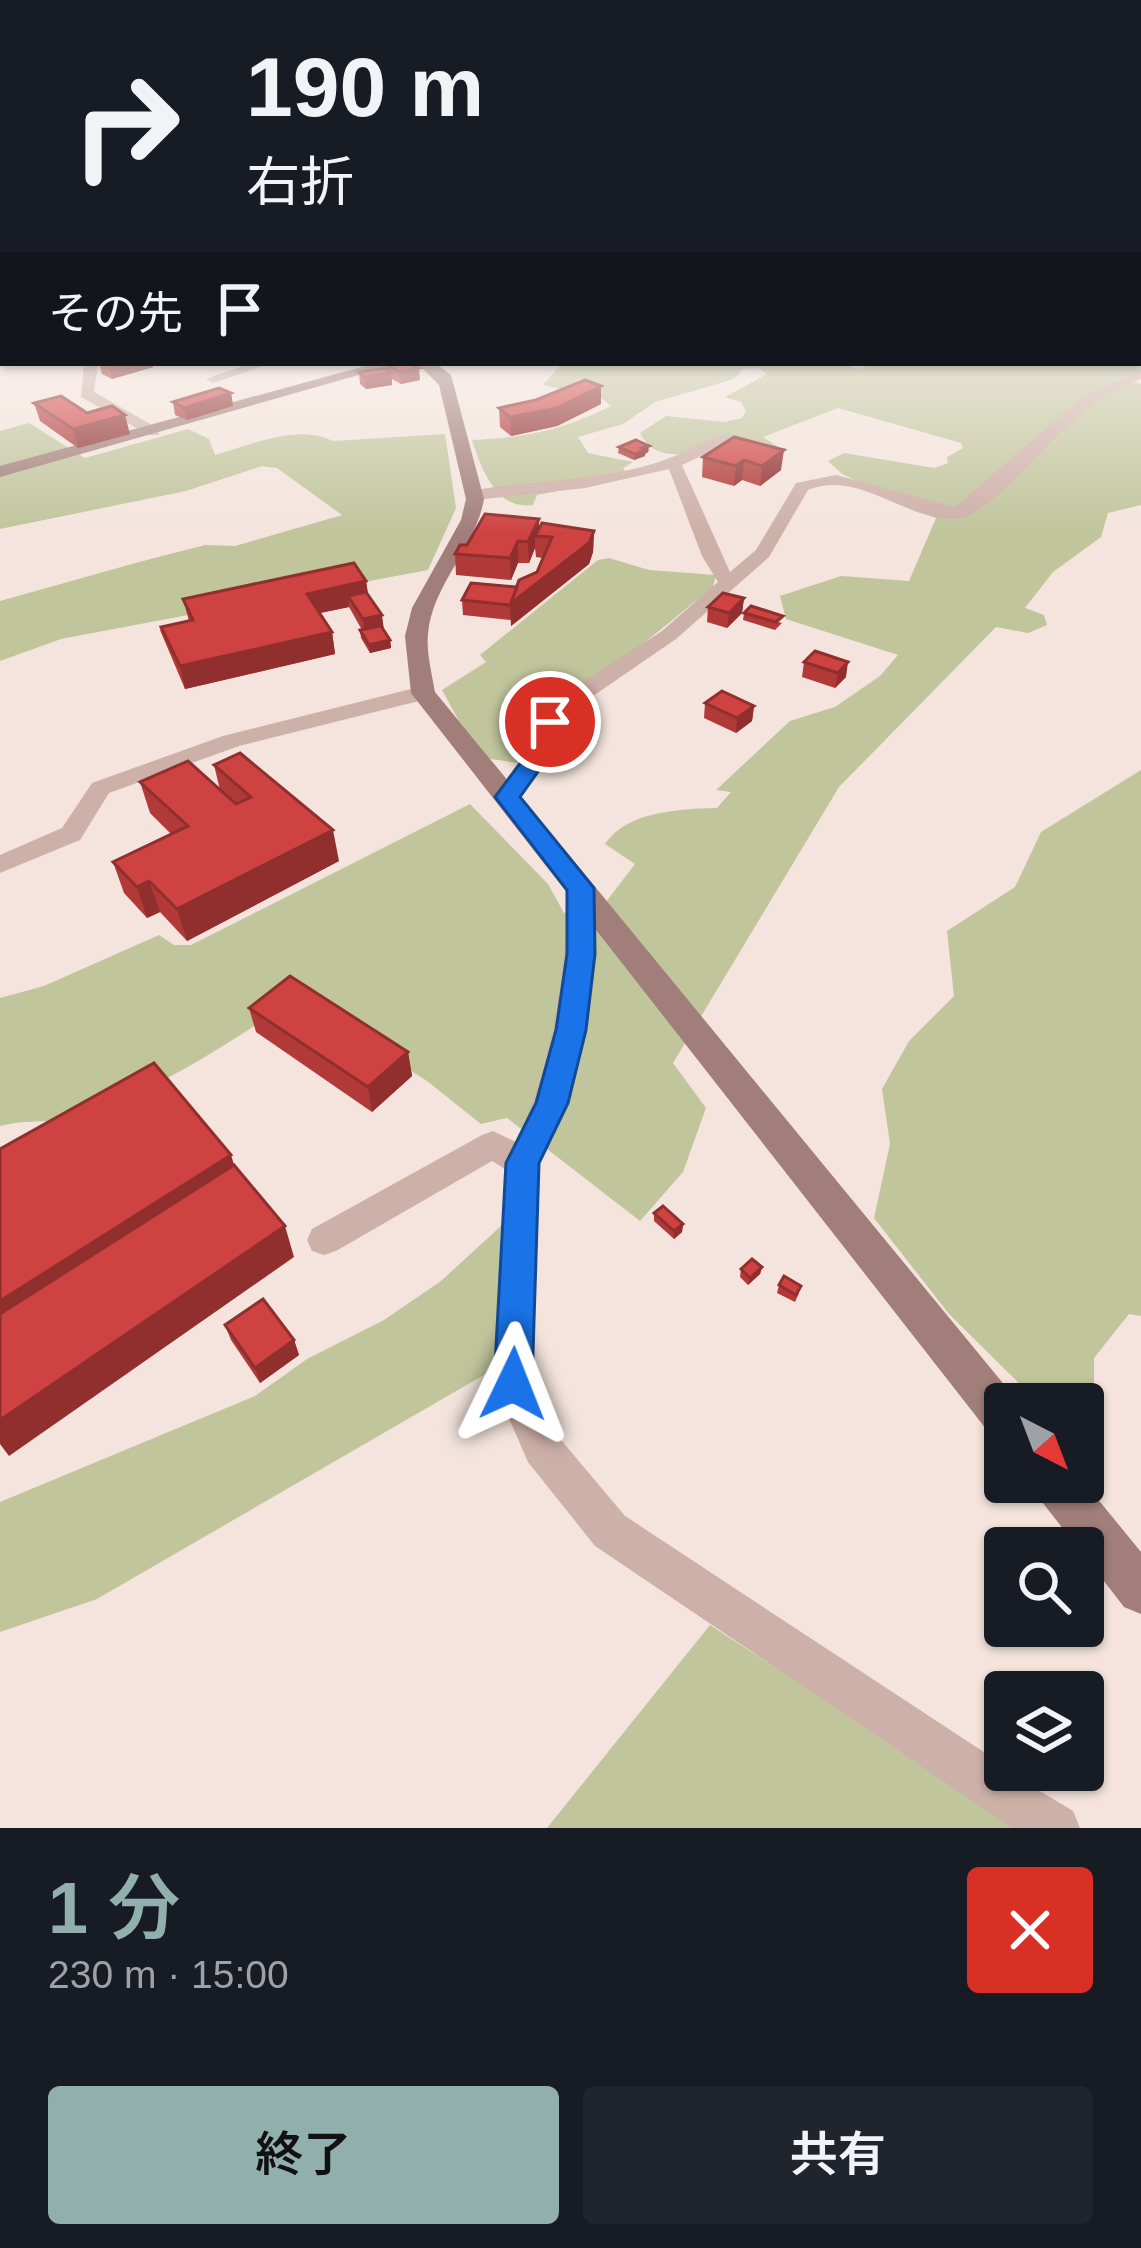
<!DOCTYPE html>
<html lang="ja">
<meta charset="utf-8">
<style>
body{margin:0;font-family:Arial,"Noto Sans JP",sans-serif;background:#20242c;color:#f1f3f6;height:100vh;display:flex;flex-direction:column;font-size:45px;white-space:nowrap}
*{box-sizing:border-box;margin:0}
p{font-size:39px;color:#9ea1a6}
.icon{flex:none;width:66px;height:66px;fill:none;stroke:currentColor;stroke-width:2;stroke-linecap:round;stroke-linejoin:round}
.map{position:relative;height:1828px;overflow:hidden}
.sheet{display:flex;flex-direction:column;background:#171b24;flex:1}
.sheet>*{flex:none}
.banner{position:absolute;left:0px;top:0px;width:1143px;height:366px;box-shadow:0 3px 9px #0004;background:#171b24;color:#f1f3f6;overflow:hidden}
.needle{width:78px;rotate:138deg}
.controls{position:absolute;left:984px;top:1383px;display:grid;gap:24px}
.controls a{display:grid;place-items:center;width:120px;height:120px;border-radius:12px;background:#171b24;box-shadow:0 3px 9px #0004;font-size:60px}
.pin{position:absolute;display:grid;place-items:center;width:102px;height:102px;color:#fff;margin:-51px;border:6px solid #fff;border-radius:50%;box-shadow:0 3px 12px #0007}
.me{position:absolute;width:132px;margin:-66px;rotate:2deg;stroke-linejoin:round;filter:drop-shadow(0 0 9px #0008)}
.turn{display:flex;align-items:center;gap:42px;height:252px;padding:0 48px;font-size:54px}
.turn .icon{width:156px;height:156px;stroke-width:2.5}
.turn b{display:block;font-size:84px;line-height:102px}
.then{display:flex;align-items:center;height:114px;padding:0 48px;background:#0003;gap:24px;font-size:45px}
.round{display:grid;place-items:center;flex:none;width:126px;height:126px;border-radius:12px;background:#20242c}
.summary{display:flex;align-items:center;justify-content:space-between;height:204px;padding:0 48px}
h1{font-size:72px;font-weight:600;line-height:90px;color:#91b0ad}
.primary-button{display:flex;gap:24px;margin-top:auto;padding:24px 48px}
.primary-button a{flex:1;height:138px;border-radius:12px;background:#91b0ad;color:#111;font-size:48px;font-weight:600;line-height:138px;text-align:center}
.primary-button a+a{background:#20242c;color:#f1f3f6}
.map>svg:first-child{display:block}
.green{fill:#c0c59c}
.lines{fill:none;stroke-linecap:round;stroke-linejoin:round}
.street{fill:#cdb0a8;fill-rule:evenodd}
.secondary{fill:#a17e79;fill-rule:evenodd}
.wall{fill:#b13a38}
.shaded-wall{fill:#902f2e}
.building{fill:#ce4341;stroke:#902f2e;stroke-width:3}
.route{fill:#1a73e8;stroke:#114b97;stroke-width:3}
</style>
<div class="map">
<svg width="1141" height="1828" viewBox="0 0 1141 1828">
<rect width="100%" height="100%" fill="#f4e4dd"/>
<!-- green -->
<g class="green">
<path d="M1141,343V372L1120,378L1141,384V505L1108,513L1101,537L1053,572L1025,608L1044,615L1047,625L1028,633L996,627L839,787L673,1063L706,1108L683,1172L640,1221L507,1118L481,1124L427,1081L296,997C238,1039 158,1088 92,1114C65,1125 29,1118 0,1126V998L44,986L159,935L174,945H191L470,804L548,884L564,913L606,902L635,864L605,844C627,811 680,809 717,808L731,792L716,790L790,721L835,707L880,676L898,655L786,619L780,596L841,576L909,581L936,518L842,474L828,461L844,453L934,468L948,463L947,457L963,448L961,443L838,408L763,437L786,452C769,453 754,447 738,446C705,445 660,472 640,433L666,416L724,422L742,418L746,411L741,402L725,397L767,374L758,368L743,369L734,379L655,402L623,424L578,437L588,453L633,462L623,468L629,477L537,495L533,505C496,510 482,470 472,440C528,437 560,431 611,406L600,397L543,385L562,363H838L859,369L876,363H1140Z"/>
<path d="M29,423L85,458L188,429L209,439L215,455C252,445 297,423 333,441L445,434L456,508L428,570L61,639L0,661V601L139,562L205,545L235,546L342,515L277,468L262,466L186,491L0,529V431Z"/>
<polygon points="609,558 649,570 716,575 713,587 633,652 519,763 490,759 459,721 442,690 486,662 480,655 598,560"/>
<polygon points="1141,770 1141,1316 1129,1314 1094,1358 1094,1414 1083,1421 1083,1404 1041,1404 1028,1392 949,1314 874,1218 890,1144 882,1089 909,1041 954,996 947,931 1015,887 1041,832"/>
<polygon points="501,1226 496,1368 97,1599 0,1632 0,1502 255,1396 307,1359 384,1320 441,1281"/>
<polygon points="710,1625 1021,1828 547,1828"/>
</g>
<g class="lines">
<!-- street -->
<g class="street">
<rect x="1140" y="318" width="1" height="9"/>
<polygon points="3,322 3,330 0,331 0,323"/>
<rect x="1140" y="338" width="1" height="8"/>
<polygon points="3,346 3,354 0,355 0,347"/>
<polygon points="84,363 98,363 94,392 159,429 159,435 149,435 81,397"/>
<polygon points="251,363 272,363 213,383 206,379"/>
<path d="M1141,370V379C1114,389 1092,403 1071,422C1045,445 992,512 960,518C911,526 861,468 808,490L769,557L676,639L593,696L560,725L548,759L517,802H499L496,797L525,758L542,717L577,686L662,631L718,582L702,556L669,469L585,488L475,500L467,495L469,491C536,478 608,483 672,457C691,450 712,434 733,435V441L682,465L730,572L756,550L796,483L836,475L955,507L1085,395Z"/>
<polygon points="423,686 431,688 431,698 239,746 109,793 80,840 0,873 0,855 62,828 92,783 223,736"/>
<path d="M581,879L594,888L592,962L584,1029L567,1095L538,1163L532,1383L556,1434L625,1516L1005,1766V1770L1073,1811L1080,1828H1013L595,1546L528,1462L494,1384L505,1169L492,1161L336,1251L324,1255L312,1251L307,1240L312,1229L482,1135L493,1131L516,1142C554,1061 565,977 568,888Z"/>
</g>
<!-- secondary -->
<g class="secondary">
<polygon points="376,363 401,363 0,477 0,466"/>
<path d="M417,363H435L451,375L484,499C476,547 432,585 428,634C426,652 432,674 435,692L1020,1404H1005V1440L990,1434L411,693L405,636L412,608L461,520L466,499L439,385Z"/>
<polygon points="1083,1481 1141,1552 1141,1614 1124,1607 1083,1554 1083,1548 1078,1548 1039,1498 1032,1482"/>
</g>
</g>
<!-- wall -->
<g class="wall">
<polygon points="99,363 153,367 112,379 102,374"/>
<polygon points="388,365 420,380 401,384 392,379 392,385 366,389 360,384 359,372 388,370"/>
<polygon points="231,393 233,406 187,420 175,415 173,402"/>
<polygon points="34,403 130,434 78,448 40,421"/>
<polygon points="601,404 557,426 511,436 500,427 499,408"/>
<polygon points="734,437 781,470 760,486 742,480 734,486 702,477 703,457"/>
<polygon points="619,447 648,452 645,454 645,456 634,460 618,453"/>
<polygon points="539,528 594,531 593,552 589,564 511,626 511,620 463,615 462,600 517,587 537,572 543,558 536,557 535,548 529,563 518,563 511,580 456,575 455,554 467,545"/>
<polygon points="366,581 368,594 383,630 390,640 391,648 370,653 361,638 360,630 362,630 349,607 320,613 332,632 335,654 185,689 160,630 189,621 183,599"/>
<polygon points="744,598 742,613 727,628 707,622 708,607"/>
<polygon points="744,613 782,623 775,630 743,620"/>
<polygon points="815,651 846,677 835,688 802,677 804,662"/>
<polygon points="705,703 754,706 752,721 736,733 704,718"/>
<polygon points="214,765 339,861 187,941 160,912 147,918 124,893 113,862 171,834 150,813 140,782 220,790"/>
<polygon points="249,1008 408,1052 412,1076 372,1112 256,1032"/>
<polygon points="654,1213 683,1224 682,1232 674,1239 654,1221"/>
<polygon points="762,1267 760,1274 748,1285 740,1277 741,1269"/>
<polygon points="779,1285 799,1293 795,1302 777,1293"/>
<polygon points="225,1325 294,1340 299,1355 260,1383 231,1340"/>
</g>
<!-- shaded-wall -->
<g class="shaded-wall">
<polygon points="119,363 152,363 153,367 112,379 109,367"/>
<polygon points="419,368 420,380 401,384 399,372"/>
<polygon points="391,373 392,385 366,389 364,377"/>
<polygon points="601,386 601,404 557,426 511,436 510,417"/>
<polygon points="231,393 233,406 187,420 184,408"/>
<polygon points="125,415 130,434 78,448 73,429"/>
<polygon points="649,446 648,452 645,454 645,456 634,460 635,454"/>
<polygon points="784,450 781,470 760,486 762,466"/>
<polygon points="744,460 742,480 734,486 736,466"/>
<polygon points="539,519 539,536 535,536 535,548 529,563 528,542"/>
<polygon points="594,531 593,552 589,564 511,626 510,604"/>
<polygon points="518,541 518,563 511,580 510,558"/>
<polygon points="366,581 369,602 348,596 349,607 310,615 307,594"/>
<polygon points="744,598 742,613 727,628 729,613"/>
<polygon points="382,615 384,630 365,634 363,619"/>
<polygon points="332,632 335,654 185,689 180,666"/>
<polygon points="390,640 391,648 370,653 369,645"/>
<polygon points="848,662 846,677 835,688 838,673"/>
<polygon points="754,706 752,721 736,733 737,718"/>
<polygon points="333,830 339,861 187,941 177,909"/>
<polygon points="149,881 160,912 147,918 137,887"/>
<polygon points="408,1052 412,1076 372,1112 368,1087"/>
<polygon points="231,1155 241,1187 0,1342 0,1301"/>
<polygon points="683,1224 682,1232 674,1239 674,1231"/>
<polygon points="285,1226 294,1257 9,1456 0,1444 0,1420"/>
<polygon points="762,1267 760,1274 748,1285 750,1278"/>
<polygon points="294,1340 299,1355 260,1383 255,1368"/>
</g>
<!-- building -->
<g class="building">
<polygon points="398,363 408,363 419,368 399,372 388,365"/>
<polygon points="386,368 391,373 364,377 359,372"/>
<polygon points="585,380 601,386 557,408 510,417 499,408 536,400"/>
<polygon points="219,388 231,393 184,408 173,402"/>
<polygon points="61,396 87,413 112,406 125,415 73,429 34,403"/>
<polygon points="734,437 784,450 762,466 744,460 736,466 703,457"/>
<polygon points="636,440 649,446 642,448 646,450 635,454 619,447"/>
<polygon points="485,514 539,519 528,542 518,541 510,558 455,554 460,545 467,545"/>
<polygon points="542,523 594,531 589,543 510,604 519,580 537,572 552,537 535,536"/>
<polygon points="354,563 366,581 307,594 332,632 180,666 161,627 193,620 183,599"/>
<polygon points="471,583 517,587 510,605 462,600"/>
<polygon points="366,592 382,615 363,619 348,596"/>
<polygon points="723,593 744,598 729,613 708,607"/>
<polygon points="751,606 783,616 776,622 744,613"/>
<polygon points="381,626 390,640 369,645 360,630"/>
<polygon points="815,651 848,662 838,673 804,662"/>
<polygon points="722,691 754,706 737,718 705,703"/>
<polygon points="240,753 333,830 177,909 149,881 137,887 113,862 188,826 140,782 188,761 236,804 251,797 214,765"/>
<polygon points="290,976 408,1052 368,1087 249,1008"/>
<polygon points="154,1063 231,1155 0,1301 0,1149"/>
<polygon points="234,1165 285,1226 0,1420 0,1314"/>
<polygon points="663,1206 683,1224 674,1231 654,1213"/>
<polygon points="752,1259 762,1267 750,1278 741,1269"/>
<polygon points="784,1276 801,1286 796,1295 779,1285"/>
<polygon points="263,1299 294,1340 255,1368 225,1325"/>
</g>
<!-- sky -->
<linearGradient id="sky" x2="0" y2="1"><stop stop-color="#7cb4cf"/><stop offset="0.52" stop-color="#faf3f0"/><stop offset="1" stop-color="#faf3f0" stop-opacity="0"/></linearGradient>
<rect width="1141" height="534" fill="url(#sky)"/>
<!-- route -->
<polygon class="route" points="550,715 561,722 547,759 520,797 594,888 595,954 586,1030 568,1103 539,1163 532,1384 527,1397 513,1403 499,1397 494,1384 506,1163 536,1103 556,1030 567,954 567,890 495,797 524,758 539,722"/>
</svg>
<div class="controls">
<a><svg class="needle" viewBox="-14 -14 28 28"><path d="M0-13l5 13h-10z" fill="#e53935"/><path d="M0 13l5-13h-10z" fill="#9ea1a6"/></svg></a>
<a><svg class="icon" aria-label="search" viewBox="0 0 24 24"><circle cx="10" cy="10" r="6"/><path d="M15 15l6 6"/></svg></a>
<a><svg class="icon" aria-label="layers" viewBox="0 0 24 24"><path d="M12 4l9 5-9 5-9-5zM3 14l9 5 9-5"/></svg></a>
</div>
<div class="pin" style="left:550px;top:722px;background:#d93025"><svg class="icon" aria-label="arrive" viewBox="0 0 24 24"><path d="M6 21V4h12l-3 4 3 4H6"/></svg></div>
<svg class="me" style="left:513px;top:1384px" viewBox="-20 -20 40 40"><path d="M0-17L14 15 0 8-14 15z" fill="#1a73e8" stroke="#fff" stroke-width="4"/></svg>
<div class="banner">
<div class="turn"><svg class="icon" aria-label="right" viewBox="0 0 24 24"><path d="M7 20v-9h11M14 6l5 5-5 5"/></svg><div><b>190 m</b>右折</div></div>
<div class="then">その先<svg class="icon" aria-label="arrive" viewBox="0 0 24 24"><path d="M6 21V4h12l-3 4 3 4H6"/></svg></div>
</div>
</div>
<section class="sheet">
<div class="summary"><div><h1>1 分</h1><p>230 m · 15:00</p></div><a class="round" style="background:#d93025;color:#fff"><svg class="icon" aria-label="close" viewBox="0 0 24 24"><path d="M6 6l12 12M18 6L6 18"/></svg></a></div>
<div class="primary-button"><a>終了</a><a>共有</a></div>
</section>
